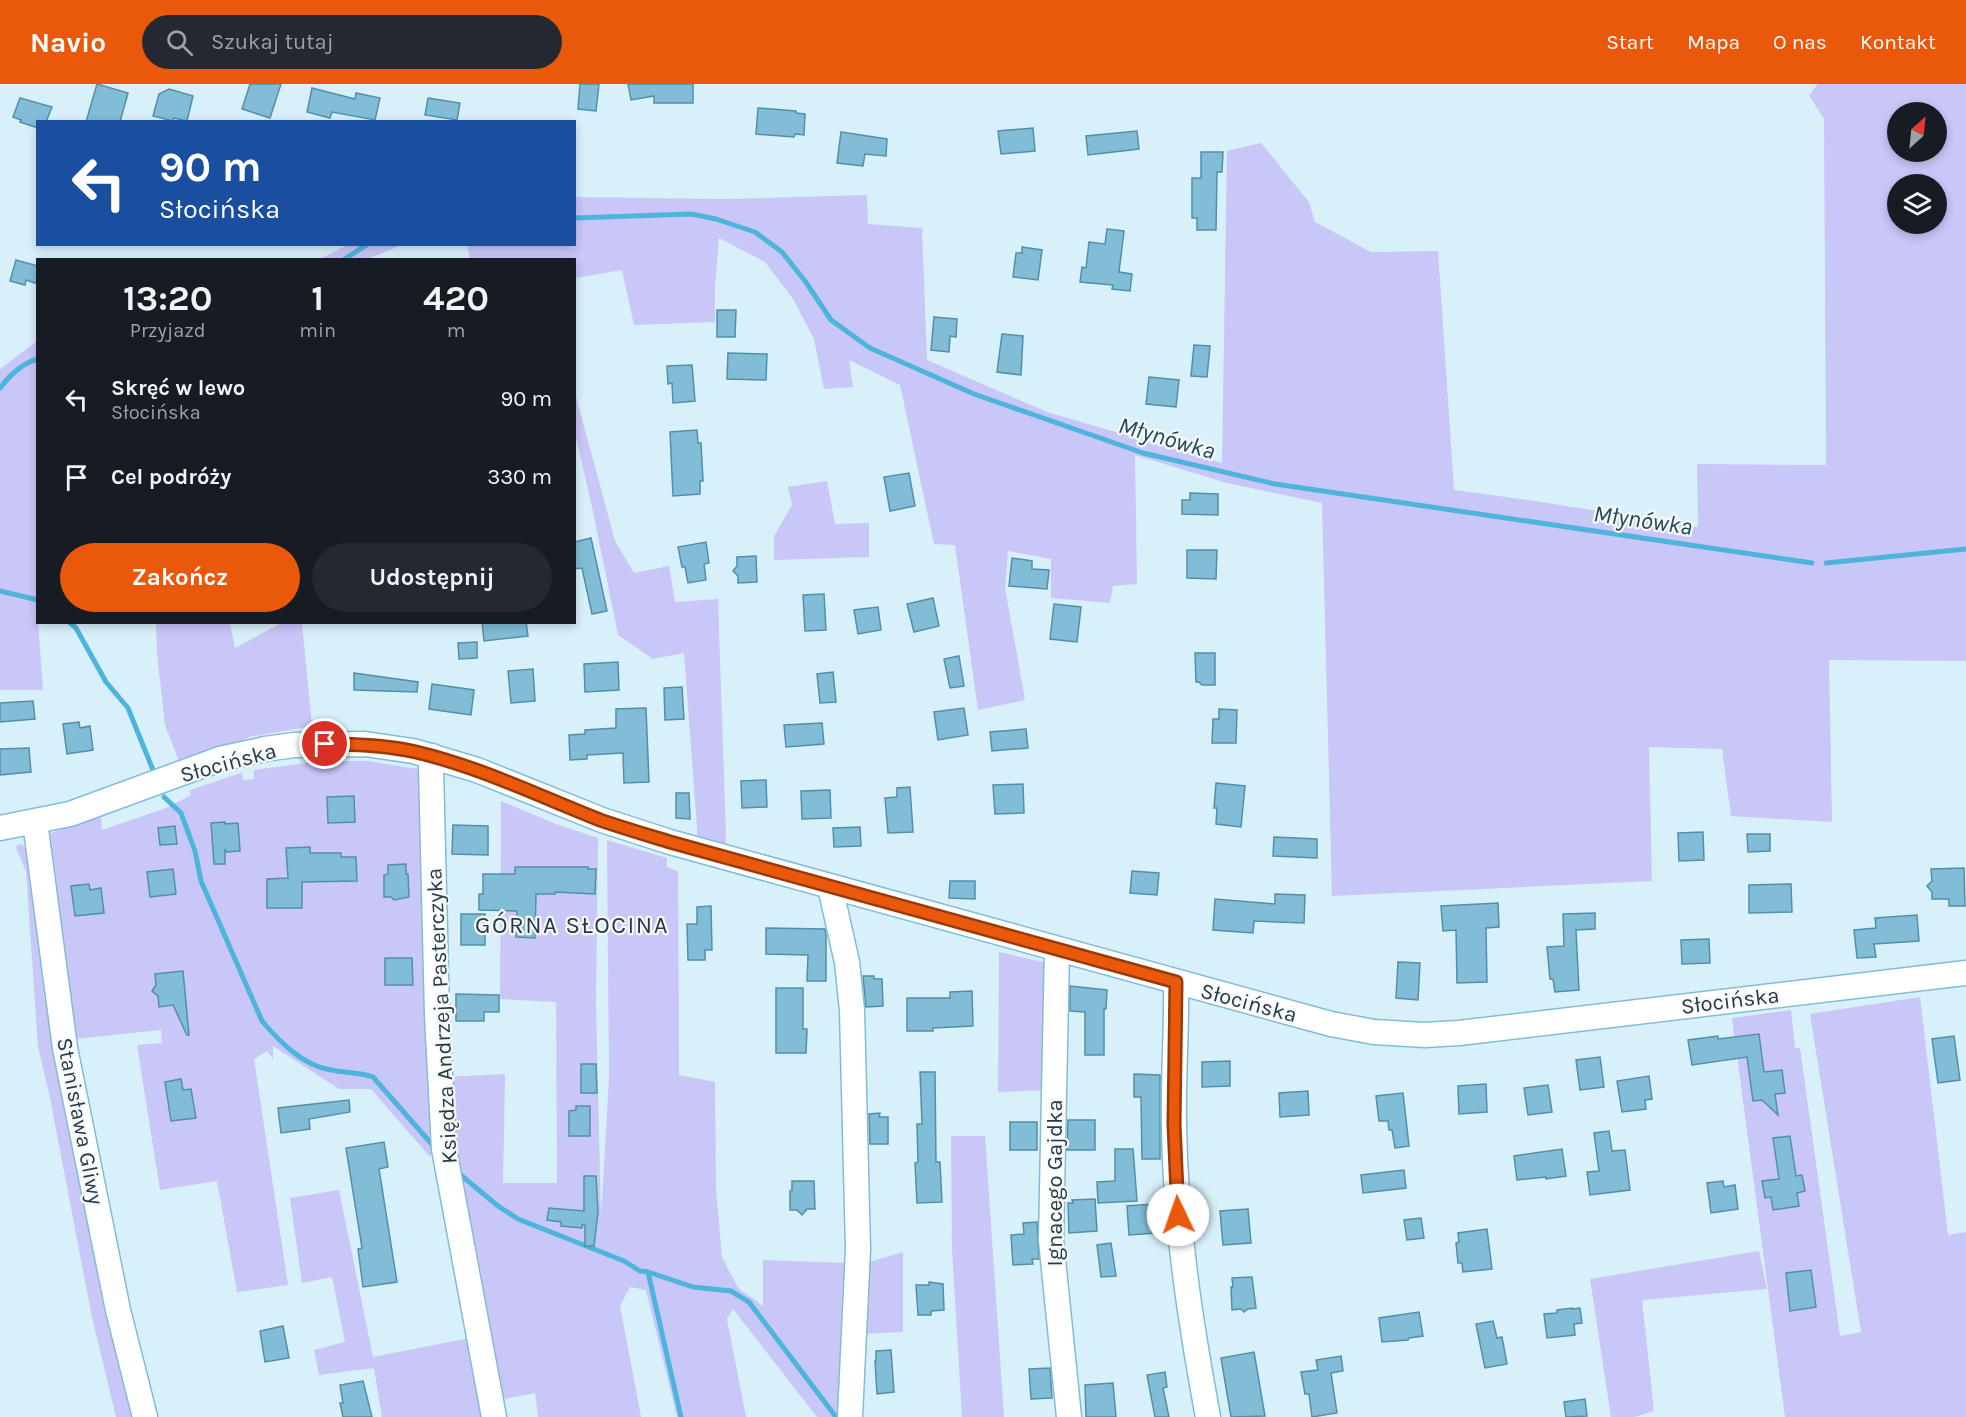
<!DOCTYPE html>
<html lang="pl">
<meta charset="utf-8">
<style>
body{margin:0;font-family:Karla,sans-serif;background:#242831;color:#f1f3f6;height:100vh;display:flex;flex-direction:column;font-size:22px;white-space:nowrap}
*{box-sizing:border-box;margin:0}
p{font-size:20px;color:#9ea1a6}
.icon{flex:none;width:33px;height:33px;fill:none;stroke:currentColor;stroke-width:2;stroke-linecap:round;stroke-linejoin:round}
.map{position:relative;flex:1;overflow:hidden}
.sheet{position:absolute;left:36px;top:174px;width:540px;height:366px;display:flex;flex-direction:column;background:#171b24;border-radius:0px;box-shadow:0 3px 9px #0003}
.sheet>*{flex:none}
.guide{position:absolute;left:36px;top:36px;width:540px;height:126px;border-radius:0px;box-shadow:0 3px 9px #0003;background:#1a4fa0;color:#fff;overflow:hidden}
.needle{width:39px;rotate:27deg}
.tools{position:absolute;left:1887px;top:18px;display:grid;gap:12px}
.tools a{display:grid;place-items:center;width:60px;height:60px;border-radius:50%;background:#171b24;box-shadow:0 3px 9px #0003;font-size:30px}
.pin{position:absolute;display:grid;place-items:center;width:51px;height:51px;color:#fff;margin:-26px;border:3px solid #fff;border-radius:50%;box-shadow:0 2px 6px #0007}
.me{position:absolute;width:66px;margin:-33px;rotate:357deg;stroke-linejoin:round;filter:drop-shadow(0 0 4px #0008)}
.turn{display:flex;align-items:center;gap:21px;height:126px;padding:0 24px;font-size:27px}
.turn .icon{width:78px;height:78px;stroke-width:2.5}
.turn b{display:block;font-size:42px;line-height:51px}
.eta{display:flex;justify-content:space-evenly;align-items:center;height:102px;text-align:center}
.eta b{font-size:36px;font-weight:700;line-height:42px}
.button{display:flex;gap:12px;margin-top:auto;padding:12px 24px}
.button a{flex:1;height:69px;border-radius:36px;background:#ea580c;color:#fff;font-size:24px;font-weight:700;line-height:69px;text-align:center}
.button a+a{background:#242831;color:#f1f3f6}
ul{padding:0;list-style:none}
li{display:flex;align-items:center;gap:18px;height:78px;padding:0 24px}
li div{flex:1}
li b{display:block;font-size:22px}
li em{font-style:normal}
header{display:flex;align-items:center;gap:36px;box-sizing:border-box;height:84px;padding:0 30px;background:#ea580c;color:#fff}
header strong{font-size:28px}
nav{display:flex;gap:33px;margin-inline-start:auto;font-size:21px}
.search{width:420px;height:54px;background:#242831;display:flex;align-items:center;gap:15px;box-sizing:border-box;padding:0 21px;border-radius:33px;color:#9ea1a6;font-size:22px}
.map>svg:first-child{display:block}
.green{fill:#c9c6f8;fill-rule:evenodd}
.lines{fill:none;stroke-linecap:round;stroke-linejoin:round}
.stream{stroke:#4db4db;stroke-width:5}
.building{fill:#81bdd7;stroke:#548fa8;stroke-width:1.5}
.minor-casing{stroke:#81bdd7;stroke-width:27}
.minor{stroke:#fff;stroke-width:24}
.route-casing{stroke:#983908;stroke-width:15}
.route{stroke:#ea580c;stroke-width:10}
.labels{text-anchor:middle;stroke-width:4.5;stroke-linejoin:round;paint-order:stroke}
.street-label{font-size:22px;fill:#223b45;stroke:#f8f8f8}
.water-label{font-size:24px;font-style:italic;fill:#1c4859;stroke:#f8f8f8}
.neighbourhood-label{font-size:24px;letter-spacing:1.5px;fill:#223b45;stroke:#f8f8f8}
</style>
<header>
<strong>Navio</strong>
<div class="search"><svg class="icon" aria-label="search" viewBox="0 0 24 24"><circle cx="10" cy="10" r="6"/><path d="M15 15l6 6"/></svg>Szukaj tutaj</div>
<nav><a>Start</a><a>Mapa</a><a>O nas</a><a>Kontakt</a></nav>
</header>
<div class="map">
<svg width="1966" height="1333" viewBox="0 0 1966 1333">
<rect width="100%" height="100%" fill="#d8f0fa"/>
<!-- green -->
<g class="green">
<path d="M1818,0H1966V577L1829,576L1832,738L1731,732L1722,665L1649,663L1652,797L1332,812L1322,419L1227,399L1135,371L1137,500L1113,502L1110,519L1051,514V475L1008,467L1005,504L1025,616L978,626L955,461L934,460L900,301L849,276L853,303L824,305L814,255L793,215L765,178L719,154L715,202V238L634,241L622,186L575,194L574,176L470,175L467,161L574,160L575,113L724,115L867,111L868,140L922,144L927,276L1047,328L1222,379L1227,67L1261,59L1309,118L1315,138L1371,168L1438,167L1454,406L1528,416L1698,443L1697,380L1826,381L1824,35L1809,11ZM1936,28V68H1898V28ZM1898,100H1936V140H1898Z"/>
<polygon points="347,161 347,160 402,161 368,175 320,175"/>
<polygon points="37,257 38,538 43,606 0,606 0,285"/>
<polygon points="574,305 615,457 634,489 669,482 675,518 718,515 726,753 725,763 698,757 684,569 653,575 618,551 592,423 575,349"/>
<polygon points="827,397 835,440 869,439 869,473 774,476 774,452 792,421 788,403"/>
<polygon points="156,539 230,539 235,564 281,539 302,539 312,642 249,653 239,659 180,680 165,641 157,570"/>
<polygon points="321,677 368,677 424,686 439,1054 430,1073 371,1005 339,1005 273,962 273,975 267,967 254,975 288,1201 237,1208 217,1097 160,1106 137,961 162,959 161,946 74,955 55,785 49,785 44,751 101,733 102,746 166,724 191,711 190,706 238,690 242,689 243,696 254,695 254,686"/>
<polygon points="501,717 556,740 598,754 596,919 601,1135 609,994 607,756 667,774 667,783 678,787 679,991 715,998 716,1106 722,1173 738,1204 763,1222 763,1176 851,1179 843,1333 817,1333 733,1225 727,1235 746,1333 677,1333 646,1206 630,1203 620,1222 641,1333 538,1333 535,1309 499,1316 467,1148 444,993 505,990 503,1099 557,1099 556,918 500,915"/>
<polygon points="22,760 34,777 105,1206 132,1333 116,1333 92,1233 49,1009 38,963 26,787 15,762"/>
<polygon points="999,868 1047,879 1046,1006 998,1008"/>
<polygon points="1920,913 1948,1151 1966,1148 1966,1333 1785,1333 1732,934 1791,926 1795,964 1800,964 1840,1252 1861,1248 1810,930"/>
<polygon points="951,1052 985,1052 1004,1333 962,1333 952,1165"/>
<polygon points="339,1106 373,1273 469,1254 484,1333 382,1333 374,1284 319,1291 314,1266 345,1258 332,1193 302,1199 290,1114"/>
<polygon points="1759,1167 1767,1205 1642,1216 1654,1327 1634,1333 1611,1333 1590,1195"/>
<polygon points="903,1168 903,1248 860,1250 866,1179"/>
</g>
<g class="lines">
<!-- stream -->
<g class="stream">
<polyline points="574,134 691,130 716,135 755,148 782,168 805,197 831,236 870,264 974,310 1143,369 1275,400 1812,479"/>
<polyline points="343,176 368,160"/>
<path d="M0,304C10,291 22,279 38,275"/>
<polyline points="1826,479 1966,465"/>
<polyline points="0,507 38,516"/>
<polyline points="69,538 76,544 106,598 128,624 153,686"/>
<path d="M164,713L181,729L195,767L201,797L262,937C279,957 303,982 331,986C347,989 358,988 373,993L436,1065"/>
<polyline points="456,1087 498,1122 518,1135 624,1177 640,1187 648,1188 681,1333"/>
<polyline points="648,1188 693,1203 731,1207 749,1218 836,1333"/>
</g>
</g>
<!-- building -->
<g class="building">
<polygon points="97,0 128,9 120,38 86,38"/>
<polygon points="250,0 281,0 270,34 242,25"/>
<polygon points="580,0 599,0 596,27 578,25"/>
<polygon points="628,0 693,0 693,19 654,19 654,12 631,16"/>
<polygon points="312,4 355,15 356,9 380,14 375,36 332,28 330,34 307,28"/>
<polygon points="169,5 193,12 187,37 174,34 173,37 153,32 159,10"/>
<polygon points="20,14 52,23 46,38 38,38 38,44 20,38 21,36 13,33"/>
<polygon points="428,14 460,19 457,36 425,31"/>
<polygon points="758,24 796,27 796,29 805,30 804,51 795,50 794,53 756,50"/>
<polygon points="1033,44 1035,67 1001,70 998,47"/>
<polygon points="1137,47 1139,65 1088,71 1086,52"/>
<polygon points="841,48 887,55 886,72 865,70 863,82 837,79"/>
<polygon points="1201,68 1223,68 1222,88 1217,88 1216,146 1197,146 1197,134 1192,134 1192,94 1201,94"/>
<polygon points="1107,145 1124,147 1119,188 1132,190 1130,207 1112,205 1113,201 1080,198 1082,183 1086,184 1089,158 1105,160"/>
<polygon points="1022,163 1042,166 1038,196 1013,193 1016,169 1022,169"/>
<polygon points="16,176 38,182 38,200 26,196 25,201 10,197"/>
<polygon points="717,226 736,226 735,253 717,253"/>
<polygon points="934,233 957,235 956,253 950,252 949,268 931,266"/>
<polygon points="1002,250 1023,252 1021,291 997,288"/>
<polygon points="1194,261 1210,262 1207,293 1191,292"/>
<polygon points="728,269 767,270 766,296 727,295"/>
<polygon points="692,281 695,317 673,319 672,299 668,300 667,282"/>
<polygon points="1149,293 1179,296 1176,323 1146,320"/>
<polygon points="697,346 698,359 701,359 703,397 700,397 700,410 673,412 670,348"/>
<polygon points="909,389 915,422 890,427 884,393"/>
<polygon points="1190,409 1218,410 1218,431 1182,430 1182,416 1190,416"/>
<polygon points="591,454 607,527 592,530 582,484 574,485 574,458"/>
<polygon points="706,458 709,479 704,480 706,496 688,499 685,483 682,483 678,463"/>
<polygon points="1187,466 1217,466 1216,495 1187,494"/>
<polygon points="756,472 757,498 738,499 738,492 733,487 737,482 737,473"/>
<polygon points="1012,474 1032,477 1032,485 1049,486 1047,505 1009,502"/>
<polygon points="824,510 826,546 805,547 803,511"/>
<polygon points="933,514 939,542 914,548 907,520"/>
<polygon points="1054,520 1081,523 1077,558 1050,555"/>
<polygon points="878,523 881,546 858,550 854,526"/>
<polygon points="482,538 526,538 528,552 484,557"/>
<polygon points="477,558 477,574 459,575 458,559"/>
<polygon points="1195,569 1215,569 1215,601 1202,601 1199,598 1196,598"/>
<polygon points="959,572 964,602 950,604 944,575"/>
<polygon points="618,578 619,606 585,608 584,580"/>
<polygon points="533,585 535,617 511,619 508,587"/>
<polygon points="833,588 836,618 820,619 817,590"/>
<polygon points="354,589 418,598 417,608 354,606"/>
<polygon points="432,600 474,606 471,631 429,625"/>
<polygon points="682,603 684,635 665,636 664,604"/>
<polygon points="33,617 35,635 0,638 0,619"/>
<polygon points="646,624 649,698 624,699 623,669 587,671 587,675 570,676 569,651 585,650 585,646 616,644 616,625"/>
<polygon points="964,624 968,651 938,656 934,628"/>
<polygon points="1219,625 1237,626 1236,659 1212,659 1213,635 1219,635"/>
<polygon points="79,638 80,644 90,642 93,666 67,670 63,640"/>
<polygon points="822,639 824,660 786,663 784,641"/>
<polygon points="1026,645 1028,664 992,667 990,648"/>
<polygon points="29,664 31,688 0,691 0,665"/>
<polygon points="766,696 767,723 742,724 741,697"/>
<polygon points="1216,699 1245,702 1241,743 1216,740 1217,724 1214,724"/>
<polygon points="1023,700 1024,729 995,730 993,701"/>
<polygon points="910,703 913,748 888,749 885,714 897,713 897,704"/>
<polygon points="830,706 831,734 802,735 801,707"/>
<polygon points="676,709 689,709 690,735 676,734"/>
<polygon points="354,712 355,738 328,739 327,713"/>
<polygon points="225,738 225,740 238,739 240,767 226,768 225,765 225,780 214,780 211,739"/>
<polygon points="453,741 488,742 488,771 452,770"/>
<polygon points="175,742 177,760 160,761 158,744"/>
<polygon points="860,743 861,762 834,763 833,744"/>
<polygon points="1703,748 1704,776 1679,777 1678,749"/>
<polygon points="1747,750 1770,750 1770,767 1748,768"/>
<polygon points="1274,753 1317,755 1317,774 1273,772"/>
<polygon points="310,763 310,769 341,769 341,773 356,773 357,797 302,798 302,824 267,824 267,795 288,794 286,764"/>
<polygon points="406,780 406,790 408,790 409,813 394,816 391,813 384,813 384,791 388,790 388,781"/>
<polygon points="515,783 588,783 588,785 596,785 595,810 555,808 555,810 536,810 535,854 516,853 517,827 479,826 479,810 483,810 483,790 515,790"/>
<polygon points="1964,784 1965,822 1949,822 1949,815 1932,815 1932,808 1927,802 1932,797 1931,785"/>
<polygon points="173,785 176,810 150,813 147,788"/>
<polygon points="1132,787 1159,789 1157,811 1130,809"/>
<polygon points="950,797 975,797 975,815 949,814"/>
<polygon points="89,800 90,806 101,804 104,829 75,832 71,802"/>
<polygon points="1791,800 1792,828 1749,829 1749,801"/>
<polygon points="1275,810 1305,811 1304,839 1254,837 1253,849 1213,846 1215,815 1275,820"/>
<polygon points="1498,819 1499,843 1486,844 1487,898 1457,899 1456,846 1443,847 1441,822"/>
<polygon points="711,822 712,866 705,866 705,876 688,876 687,840 697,840 697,823"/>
<polygon points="1595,829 1595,845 1576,846 1579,906 1555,908 1553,895 1550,895 1547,863 1564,862 1563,830"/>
<rect x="461" y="830" width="24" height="31"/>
<polygon points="1917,831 1919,857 1874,860 1876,873 1857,874 1854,846 1876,844 1875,834"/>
<polygon points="766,844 825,845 826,852 826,897 807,897 808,871 766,870"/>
<polygon points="1709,855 1710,879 1682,880 1681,856"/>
<polygon points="385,874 412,874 413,901 385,901"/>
<polygon points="1398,878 1420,879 1418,916 1396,914"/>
<polygon points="183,887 189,951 187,951 173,921 159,923 158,912 152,907 156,901 155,890"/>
<polygon points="863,892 874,892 874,895 882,895 883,922 866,923"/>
<polygon points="1070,902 1107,906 1106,925 1104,925 1104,971 1085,971 1085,928 1070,927"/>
<polygon points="776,904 803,904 803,945 807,945 806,969 776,969"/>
<polygon points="972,907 973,942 933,944 933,947 907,947 907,914 950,914 950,908"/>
<polygon points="456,910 499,911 499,928 484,928 484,937 456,937"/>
<polygon points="1759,950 1764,988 1782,986 1785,1009 1775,1010 1778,1031 1762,1016 1753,1017 1747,973 1692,981 1688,956 1718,952 1718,955"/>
<polygon points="1954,952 1960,996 1938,999 1932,955"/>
<polygon points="1600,973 1604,1003 1580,1006 1576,976"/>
<polygon points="1230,977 1230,1002 1202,1003 1202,978"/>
<polygon points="581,980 596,980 597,1009 581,1009"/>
<polygon points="920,988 935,988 936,1078 940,1078 942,1118 917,1119 915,1079 918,1078 917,1040 922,1040"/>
<polygon points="1134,990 1160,991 1160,1075 1142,1075 1141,1013 1134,1013"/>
<polygon points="1649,992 1652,1015 1645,1016 1646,1025 1622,1028 1617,997"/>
<polygon points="181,995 183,1006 191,1005 196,1034 171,1037 165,998"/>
<polygon points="1486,1000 1487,1028 1459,1030 1458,1002"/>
<polygon points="1548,1001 1552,1028 1528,1031 1524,1004"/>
<polygon points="1308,1007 1309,1031 1280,1033 1279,1009"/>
<polygon points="1403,1009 1409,1062 1395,1064 1392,1046 1389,1046 1388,1037 1379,1037 1376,1012"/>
<polygon points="349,1016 350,1028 309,1035 310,1045 281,1049 278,1024"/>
<polygon points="576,1022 590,1022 590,1052 569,1052 569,1027 576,1026"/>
<polygon points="880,1029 879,1033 888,1033 888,1060 870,1060 869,1030"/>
<polygon points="1068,1036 1095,1036 1095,1066 1067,1066"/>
<rect x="1010" y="1038" width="27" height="28"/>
<polygon points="1609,1047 1612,1067 1625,1066 1630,1106 1590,1111 1587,1088 1599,1087 1594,1049"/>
<polygon points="1790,1052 1796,1092 1802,1091 1805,1107 1797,1109 1799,1122 1773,1126 1771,1113 1765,1114 1762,1097 1779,1095 1773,1054"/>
<polygon points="384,1058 388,1083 379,1085 397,1198 363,1203 358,1165 362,1164 346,1064"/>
<polygon points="1115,1065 1133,1065 1137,1117 1098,1119 1097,1098 1115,1097"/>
<polygon points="1562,1065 1566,1092 1546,1095 1546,1093 1517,1096 1514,1072"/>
<polygon points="1404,1086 1406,1104 1363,1109 1361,1091"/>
<polygon points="584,1092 596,1092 598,1128 594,1162 585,1162 585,1141 582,1141 582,1144 561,1142 561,1138 547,1136 549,1124 584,1127"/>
<polygon points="792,1097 814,1097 815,1125 807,1125 802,1131 797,1126 790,1126 790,1107 792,1106"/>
<polygon points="1723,1097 1724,1103 1735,1101 1738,1125 1711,1129 1707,1099"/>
<polygon points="1095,1115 1097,1147 1069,1149 1068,1119 1073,1119 1072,1116"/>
<polygon points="1153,1120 1156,1149 1129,1151 1127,1122"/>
<polygon points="1248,1125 1251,1159 1223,1161 1220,1127"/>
<polygon points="1421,1134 1424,1154 1407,1156 1404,1136"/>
<polygon points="1037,1138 1039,1175 1032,1175 1033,1180 1013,1181 1011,1151 1024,1150 1023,1139"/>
<polygon points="1487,1145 1492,1185 1463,1188 1462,1179 1458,1179 1456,1159 1459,1158 1458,1149"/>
<polygon points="1111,1159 1116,1192 1101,1193 1097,1161"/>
<polygon points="1811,1186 1816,1223 1790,1227 1786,1189"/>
<polygon points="1252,1193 1256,1224 1248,1225 1244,1228 1241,1225 1232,1226 1231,1203 1233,1203 1232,1194"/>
<polygon points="929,1198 943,1200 944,1226 931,1227 931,1231 918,1231 916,1201 929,1201"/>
<polygon points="1572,1224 1572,1225 1580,1224 1582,1239 1574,1240 1575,1251 1547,1254 1544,1230 1557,1229 1557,1226"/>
<polygon points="1419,1228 1423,1252 1409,1254 1408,1256 1382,1258 1379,1234"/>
<polygon points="1493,1237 1497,1254 1502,1253 1507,1280 1485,1284 1476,1240"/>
<polygon points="283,1242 289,1274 265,1278 260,1247"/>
<polygon points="891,1266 894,1308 877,1310 875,1277 876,1277 876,1267"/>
<polygon points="1254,1268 1265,1332 1231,1333 1221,1274"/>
<polygon points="1341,1272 1343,1287 1331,1289 1337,1329 1312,1333 1309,1310 1305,1310 1301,1288 1318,1286 1316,1276"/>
<polygon points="1050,1284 1052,1314 1031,1315 1029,1285"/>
<polygon points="1165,1288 1167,1303 1163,1304 1169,1333 1155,1333 1147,1291"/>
<polygon points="363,1297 372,1333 343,1333 340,1319 343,1319 340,1301"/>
<polygon points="1113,1299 1116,1333 1086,1333 1085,1301"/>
<polygon points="1585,1315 1587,1332 1566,1333 1564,1318"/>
</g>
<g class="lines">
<defs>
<g id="minor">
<polyline points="432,672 431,683 437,931 444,1065 494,1333"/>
<polyline points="35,738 65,964 118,1226 145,1333"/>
<polyline points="0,744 70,730 220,675 265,665 294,661 365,660 413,667 477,686 602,736 670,758 1331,940 1374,948 1425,951 1459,949 1966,889"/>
<polyline points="830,803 847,878 852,926 858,1165 850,1333"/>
<polyline points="1057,865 1051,1156 1069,1333"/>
<path d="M1176,898C1177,945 1173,992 1174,1039C1175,1138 1190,1236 1208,1333"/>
</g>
</defs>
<!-- minor casing -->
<use href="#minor" class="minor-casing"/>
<!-- minor -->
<use href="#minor" class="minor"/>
</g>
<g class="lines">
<defs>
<path id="route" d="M325,660C355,660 386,661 416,668C480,683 539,712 600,736C623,744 647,751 670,758L1176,898L1174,1040L1178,1131"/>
</defs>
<!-- route casing -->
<use href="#route" class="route-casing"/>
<!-- route -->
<use href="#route" class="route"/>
</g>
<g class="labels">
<!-- street labels -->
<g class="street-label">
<text transform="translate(228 678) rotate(-15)" y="8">Słocińska</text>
<text transform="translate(1730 916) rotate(-7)" y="8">Słocińska</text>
<text transform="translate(1249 918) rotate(15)" y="8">Słocińska</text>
<text transform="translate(441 932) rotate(-93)" y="8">Księdza Andrzeja Pasterczyka</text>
<text transform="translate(81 1037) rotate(79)" y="8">Stanisława Gliwy</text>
<text transform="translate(1054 1099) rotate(-90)" y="8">Ignacego Gajdka</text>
</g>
<!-- water labels -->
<g class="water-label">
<text transform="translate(1167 354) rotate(16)" y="8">Młynówka</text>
<text transform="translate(1643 436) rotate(8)" y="8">Młynówka</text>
</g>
<!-- neighbourhood labels -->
<g class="neighbourhood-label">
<text x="572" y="849">GÓRNA SŁOCINA</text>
</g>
</g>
</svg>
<div class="tools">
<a><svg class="needle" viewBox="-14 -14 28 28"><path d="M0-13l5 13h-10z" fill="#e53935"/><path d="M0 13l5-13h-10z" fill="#9ea1a6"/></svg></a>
<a><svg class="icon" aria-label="layers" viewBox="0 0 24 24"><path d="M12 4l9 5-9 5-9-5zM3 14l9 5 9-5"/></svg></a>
</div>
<div class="pin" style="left:325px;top:660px;background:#d93025"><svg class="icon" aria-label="arrive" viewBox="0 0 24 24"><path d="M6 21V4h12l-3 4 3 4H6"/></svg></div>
<svg class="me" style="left:1178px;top:1131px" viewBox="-20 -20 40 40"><circle r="19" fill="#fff"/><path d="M0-13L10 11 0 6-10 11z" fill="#ea580c"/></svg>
<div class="guide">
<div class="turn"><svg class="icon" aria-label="left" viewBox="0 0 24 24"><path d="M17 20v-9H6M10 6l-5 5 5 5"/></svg><div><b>90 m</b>Słocińska</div></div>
</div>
<section class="sheet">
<div class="eta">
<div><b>13:20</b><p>Przyjazd</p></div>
<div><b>1</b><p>min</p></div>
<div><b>420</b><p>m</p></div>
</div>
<ul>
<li><svg class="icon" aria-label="left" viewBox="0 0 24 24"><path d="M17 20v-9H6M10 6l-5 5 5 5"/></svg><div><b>Skręć w lewo</b><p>Słocińska</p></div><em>90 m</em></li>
<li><svg class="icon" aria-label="arrive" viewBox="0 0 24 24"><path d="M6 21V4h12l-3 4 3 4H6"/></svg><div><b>Cel podróży</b></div><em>330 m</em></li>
</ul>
<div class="button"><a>Zakończ</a><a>Udostępnij</a></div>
</section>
</div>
